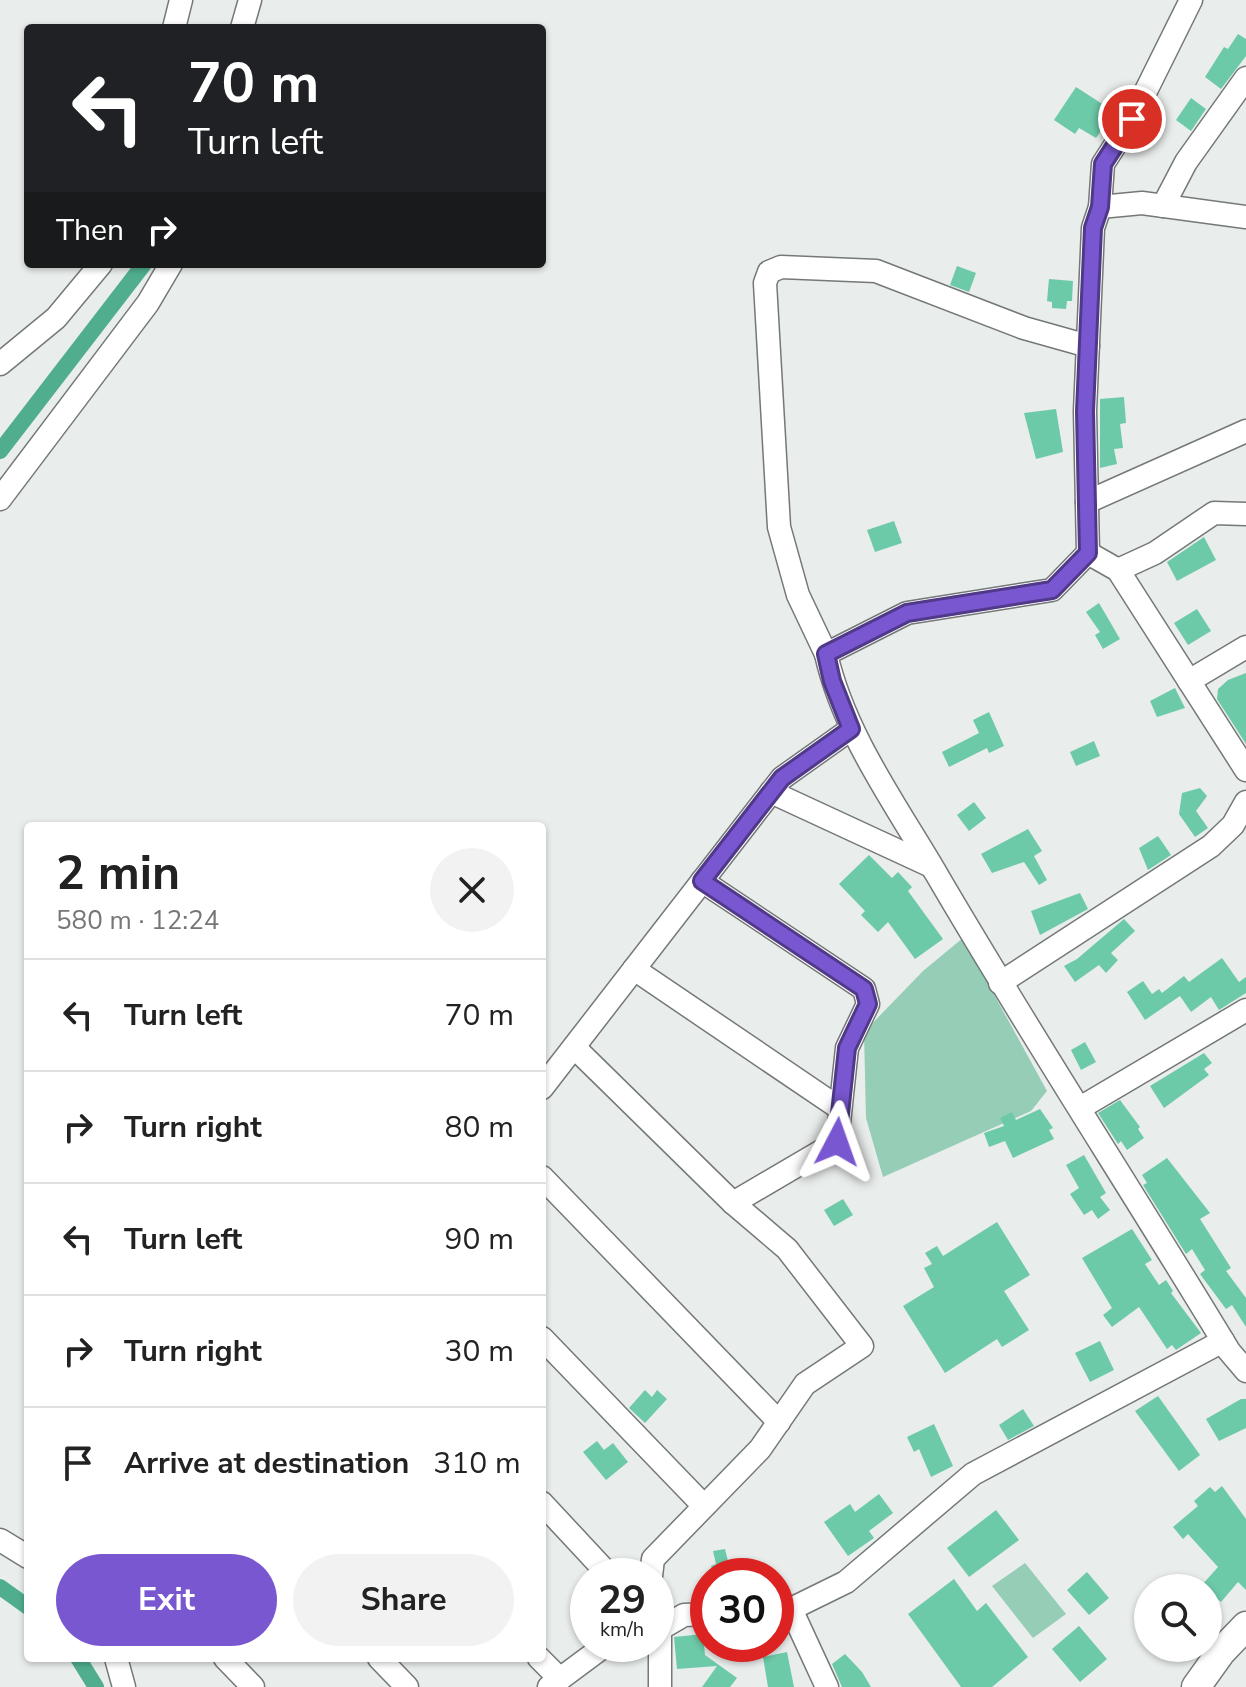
<!DOCTYPE html>
<meta charset="utf-8">
<style>
body{margin:0;font-family:"Nunito Sans",sans-serif;background:#f2f2f2;color:#222;height:100vh;display:flex;flex-direction:column;font-size:30px;white-space:nowrap}
*{box-sizing:border-box;margin:0}
p{font-size:26px;color:#767676}
.icon{flex:none;width:44px;height:44px;fill:none;stroke:currentColor;stroke-width:2;stroke-linecap:round;stroke-linejoin:round}
.map{position:relative;flex:1;overflow:hidden}
.details{position:absolute;left:24px;top:822px;width:522px;height:840px;display:flex;flex-direction:column;background:#fff;border-radius:8px;box-shadow:0 2px 6px #0004}
.details>*{flex:none}
.guide{position:absolute;left:24px;top:24px;width:522px;height:244px;border-radius:8px;box-shadow:0 2px 6px #0004;background:#202124;color:#fff;overflow:hidden}
.buttons{position:absolute;left:1134px;top:1574px;display:grid;gap:16px}
.buttons a{display:grid;place-items:center;width:88px;height:88px;border-radius:50%;background:#fff;box-shadow:0 2px 6px #0004;font-size:40px}
.speed{position:absolute;left:570px;top:1558px;display:flex;gap:16px;font-size:40px;font-weight:700;text-align:center}
.speed>*{display:grid;place-content:center;width:104px;height:104px;border-radius:50%;background:#fff;box-shadow:0 2px 6px #0004;line-height:1}
.speed small{font-size:20px;font-weight:400}
.speed .limit{border:12px solid #d22;background:#fff;color:#111}
.pin{position:absolute;display:grid;place-items:center;width:68px;height:68px;color:#fff;margin:-34px;border:4px solid #fff;border-radius:50%;box-shadow:0 2px 8px #0007}
.me{position:absolute;width:88px;margin:-44px;rotate:4deg;stroke-linejoin:round;filter:drop-shadow(0 0 6px #0008)}
.turn{display:flex;align-items:center;gap:28px;height:168px;padding:0 32px;font-size:36px}
.turn .icon{width:104px;height:104px;stroke-width:2.5}
.turn b{display:block;font-size:56px;line-height:68px}
.then{display:flex;align-items:center;height:76px;padding:0 32px;background:#0003;gap:16px;font-size:30px}
.round{display:grid;place-items:center;flex:none;width:84px;height:84px;border-radius:42px;background:#f2f2f2}
.headline{display:flex;align-items:center;justify-content:space-between;height:136px;padding:0 32px}
h1{font-size:48px;font-weight:700;line-height:60px}
.primary-button{display:flex;gap:16px;margin-top:auto;padding:16px 32px}
.primary-button a{flex:1;height:92px;border-radius:48px;background:#7957d1;color:#fff;font-size:32px;font-weight:700;line-height:92px;text-align:center}
.primary-button a+a{background:#f2f2f2;color:#222}
ul{padding:0;list-style:none}
li{display:flex;align-items:center;gap:24px;height:112px;padding:0 32px;border-top:2px solid #e0e0e0}
li div{flex:1}
li b{display:block;font-size:30px}
li em{font-style:normal}
.map>svg:first-child{display:block}
.green{fill:#95cdb7}
.lines{fill:none;stroke-linecap:round;stroke-linejoin:round}
.canal{stroke:#50ae8e;stroke-width:16}
.building{fill:#6dcaa9}
.minor-casing{stroke:#747877;stroke-width:25}
.major-casing{stroke:#747877;stroke-width:31}
.minor{stroke:#fff;stroke-width:22}
.major{stroke:#fff;stroke-width:28}
.route-casing{stroke:#4f3988;stroke-width:20}
.route{stroke:#7957d1;stroke-width:14}
</style>
<div class="map">
<svg width="1246" height="1687" viewBox="0 0 1246 1687">
<rect width="100%" height="100%" fill="#e9edeb"/>
<!-- green -->
<g class="green">
<polygon points="963,938 1047,1091 1031,1111 883,1177 866,1118 864,1032 923,971"/>
<polygon points="1025,1563 1066,1614 1033,1638 992,1586"/>
</g>
<g class="lines">
<!-- canal -->
<g class="canal">
<polyline points="0,451 144,264"/>
<polyline points="0,1587 28,1607"/>
<polyline points="78,1658 96,1687"/>
</g>
</g>
<!-- building -->
<g class="building">
<polygon points="1238,34 1246,39 1246,56 1221,89 1205,77 1224,47 1228,49"/>
<polygon points="1076,87 1107,107 1098,121 1105,125 1096,138 1079,128 1075,134 1054,120"/>
<polygon points="1191,98 1206,109 1191,131 1176,120"/>
<polygon points="957,266 976,273 969,292 950,285"/>
<polygon points="1049,279 1073,281 1072,301 1067,301 1066,309 1052,308 1052,302 1047,301"/>
<polygon points="1124,397 1126,423 1120,424 1123,448 1114,449 1117,464 1100,468 1100,399"/>
<polygon points="1056,409 1063,452 1036,459 1024,413"/>
<polygon points="894,521 902,543 875,552 867,530"/>
<polygon points="1204,537 1216,560 1177,581 1167,562"/>
<polygon points="1099,603 1120,639 1103,649 1095,635 1100,632 1086,612"/>
<polygon points="1197,609 1211,631 1188,645 1174,623"/>
<polygon points="1246,673 1246,744 1217,699 1218,689 1228,680"/>
<polygon points="1175,688 1185,708 1157,717 1150,701"/>
<polygon points="989,712 1004,746 989,753 987,748 949,767 942,752 979,733 973,720"/>
<polygon points="1094,741 1100,756 1076,766 1070,752"/>
<polygon points="1200,788 1207,796 1196,811 1208,828 1195,837 1179,814 1182,793"/>
<polygon points="974,802 986,818 969,831 957,815"/>
<polygon points="1028,829 1042,851 1034,856 1047,880 1039,885 1024,862 992,873 981,854"/>
<polygon points="1158,836 1171,855 1148,870 1139,848"/>
<polygon points="869,855 892,878 898,872 912,887 908,891 943,939 915,959 888,922 878,932 861,915 865,911 839,884"/>
<polygon points="1080,893 1088,909 1040,935 1031,911"/>
<polygon points="1124,919 1135,931 1111,953 1118,960 1106,973 1099,965 1075,982 1064,966 1077,959"/>
<polygon points="1222,958 1239,982 1246,977 1246,993 1219,1010 1211,997 1191,1012 1180,996 1145,1020 1127,992 1143,981 1152,994 1159,989 1162,993 1184,976 1189,982"/>
<polygon points="1085,1042 1096,1062 1081,1070 1071,1050"/>
<polygon points="1204,1053 1212,1063 1204,1069 1209,1075 1164,1108 1150,1086"/>
<polygon points="1120,1100 1140,1127 1138,1129 1144,1138 1127,1150 1121,1141 1118,1144 1098,1113"/>
<polygon points="1040,1109 1053,1128 1049,1130 1054,1139 1013,1158 1005,1141 989,1147 984,1133 1004,1126 1000,1118 1012,1112 1016,1120"/>
<polygon points="1084,1155 1106,1193 1100,1197 1110,1210 1098,1219 1092,1210 1084,1215 1070,1194 1079,1188 1066,1165"/>
<polygon points="1167,1158 1210,1213 1200,1219 1231,1268 1226,1271 1246,1298 1246,1327 1232,1305 1226,1309 1200,1274 1205,1270 1192,1249 1186,1254 1143,1185 1147,1183 1142,1175"/>
<polygon points="843,1199 853,1215 834,1226 824,1210"/>
<polygon points="997,1222 1030,1275 1004,1291 1029,1330 1002,1347 997,1339 945,1373 903,1306 934,1287 924,1268 932,1264 925,1253 937,1246 943,1256"/>
<polygon points="1132,1229 1152,1260 1145,1264 1159,1285 1166,1280 1173,1291 1171,1293 1201,1333 1176,1350 1172,1345 1167,1349 1139,1307 1112,1327 1103,1315 1112,1308 1082,1258"/>
<polygon points="1100,1341 1114,1370 1090,1382 1075,1353"/>
<polygon points="645,1390 652,1397 657,1390 667,1399 645,1423 629,1408"/>
<polygon points="1158,1396 1200,1455 1179,1471 1135,1411"/>
<polygon points="1241,1399 1246,1399 1246,1428 1219,1441 1206,1419"/>
<polygon points="1023,1409 1034,1426 1008,1440 999,1425"/>
<polygon points="934,1424 953,1466 931,1477 919,1449 914,1452 907,1437"/>
<polygon points="597,1441 604,1450 613,1443 628,1462 606,1480 583,1452"/>
<polygon points="1222,1486 1246,1519 1246,1590 1238,1582 1221,1602 1202,1585 1218,1567 1188,1534 1183,1539 1173,1527 1198,1506 1194,1501 1210,1487 1215,1492"/>
<polygon points="879,1494 893,1513 869,1531 874,1538 848,1556 824,1522 850,1504 855,1512"/>
<polygon points="996,1510 1019,1540 969,1577 947,1548"/>
<polygon points="725,1549 728,1561 732,1560 736,1576 714,1576 711,1566 716,1564 713,1551"/>
<polygon points="1087,1572 1109,1598 1089,1615 1067,1590"/>
<polygon points="954,1579 977,1611 986,1603 1028,1657 992,1687 961,1687 908,1614"/>
<polygon points="1079,1626 1107,1659 1080,1682 1052,1649"/>
<polygon points="703,1634 705,1655 737,1678 730,1687 702,1687 717,1666 677,1669 674,1637"/>
<polygon points="787,1652 794,1687 768,1687 763,1657"/>
<polygon points="845,1654 862,1672 871,1687 842,1687 832,1664"/>
</g>
<g class="lines">
<defs>
<g id="minor">
<polyline points="174,28 181,0"/>
<polyline points="242,28 250,0"/>
<polyline points="1163,206 1186,162 1246,78"/>
<polyline points="1100,207 1142,203 1246,217"/>
<polyline points="0,364 56,318 101,264"/>
<polyline points="0,499 148,303 171,264"/>
<polyline points="1087,502 1246,431"/>
<polyline points="1088,553 1085,411 1093,228 1100,207 1103,164 1132,119 1191,0"/>
<polyline points="1118,570 1155,553 1214,513 1246,514"/>
<polyline points="826,654 798,595 779,527 765,283 769,272 781,267 876,271 1024,328 1088,346"/>
<polyline points="1189,681 1246,647"/>
<path d="M1246,770L1118,570L1088,553L1052,590L907,613L826,654C844,734 896,805 937,875C1031,1036 1133,1192 1229,1351L1246,1371"/>
<polyline points="771,792 931,866"/>
<polyline points="702,881 864,989 868,1004 847,1048 837,1142 733,1203"/>
<polyline points="634,969 839,1108"/>
<polyline points="1000,983 1211,846 1233,825 1246,802"/>
<polyline points="574,1047 733,1203 787,1249 862,1346 805,1384 760,1449 653,1559 651,1576"/>
<polyline points="542,1088 782,778 851,729"/>
<polyline points="1080,1108 1246,1010"/>
<polyline points="542,1177 779,1422"/>
<polyline points="542,1338 704,1506"/>
<polyline points="542,1503 610,1576"/>
<polyline points="0,1540 28,1557"/>
<polyline points="791,1609 827,1687"/>
<polyline points="776,1610 791,1609 846,1582 973,1474 1223,1341"/>
<polyline points="116,1658 124,1687"/>
<polyline points="225,1658 253,1687"/>
<polyline points="379,1658 407,1687"/>
<polyline points="539,1658 560,1679"/>
<polyline points="549,1687 607,1644"/>
<polyline points="660,1687 660,1629 684,1615 708,1614"/>
</g>
<polyline id="major" points="1196,1687 1221,1652 1246,1626"/>
</defs>
<!-- minor casing -->
<use href="#minor" class="minor-casing"/>
<!-- major casing -->
<use href="#major" class="major-casing"/>
<!-- minor -->
<use href="#minor" class="minor"/>
<!-- major -->
<use href="#major" class="major"/>
</g>
<g class="lines">
<defs>
<polyline id="route" points="837,1142 847,1048 868,1004 864,989 702,881 782,778 851,729 832,681 826,654 907,613 1052,590 1088,553 1085,411 1093,228 1100,207 1103,164 1132,119"/>
</defs>
<!-- route casing -->
<use href="#route" class="route-casing"/>
<!-- route -->
<use href="#route" class="route"/>
</g>
</svg>
<div class="buttons">
<a><svg class="icon" aria-label="search" viewBox="0 0 24 24"><circle cx="10" cy="10" r="6"/><path d="M15 15l6 6"/></svg></a>
</div>
<div class="speed"><div>29<small>km/h</small></div><div class="limit">30</div></div>
<div class="pin" style="left:1132px;top:119px;background:#d93025"><svg class="icon" aria-label="arrive" viewBox="0 0 24 24"><path d="M6 21V4h12l-3 4 3 4H6"/></svg></div>
<svg class="me" style="left:837px;top:1142px" viewBox="-20 -20 40 40"><path d="M0-17L14 15 0 8-14 15z" fill="#7957d1" stroke="#fff" stroke-width="4"/></svg>
<div class="guide">
<div class="turn"><svg class="icon" aria-label="left" viewBox="0 0 24 24"><path d="M17 20v-9H6M10 6l-5 5 5 5"/></svg><div><b>70 m</b>Turn left</div></div>
<div class="then">Then<svg class="icon" aria-label="right" viewBox="0 0 24 24"><path d="M7 20v-9h11M14 6l5 5-5 5"/></svg></div>
</div>
<section class="details">
<div class="headline"><div><h1>2 min</h1><p>580 m · 12:24</p></div><a class="round"><svg class="icon" aria-label="close" viewBox="0 0 24 24"><path d="M6 6l12 12M18 6L6 18"/></svg></a></div>
<ul>
<li><svg class="icon" aria-label="left" viewBox="0 0 24 24"><path d="M17 20v-9H6M10 6l-5 5 5 5"/></svg><div><b>Turn left</b></div><em>70 m</em></li>
<li><svg class="icon" aria-label="right" viewBox="0 0 24 24"><path d="M7 20v-9h11M14 6l5 5-5 5"/></svg><div><b>Turn right</b></div><em>80 m</em></li>
<li><svg class="icon" aria-label="left" viewBox="0 0 24 24"><path d="M17 20v-9H6M10 6l-5 5 5 5"/></svg><div><b>Turn left</b></div><em>90 m</em></li>
<li><svg class="icon" aria-label="right" viewBox="0 0 24 24"><path d="M7 20v-9h11M14 6l5 5-5 5"/></svg><div><b>Turn right</b></div><em>30 m</em></li>
<li><svg class="icon" aria-label="arrive" viewBox="0 0 24 24"><path d="M6 21V4h12l-3 4 3 4H6"/></svg><div><b>Arrive at destination</b></div><em>310 m</em></li>
</ul>
<div class="primary-button"><a>Exit</a><a>Share</a></div>
</section>
</div>
